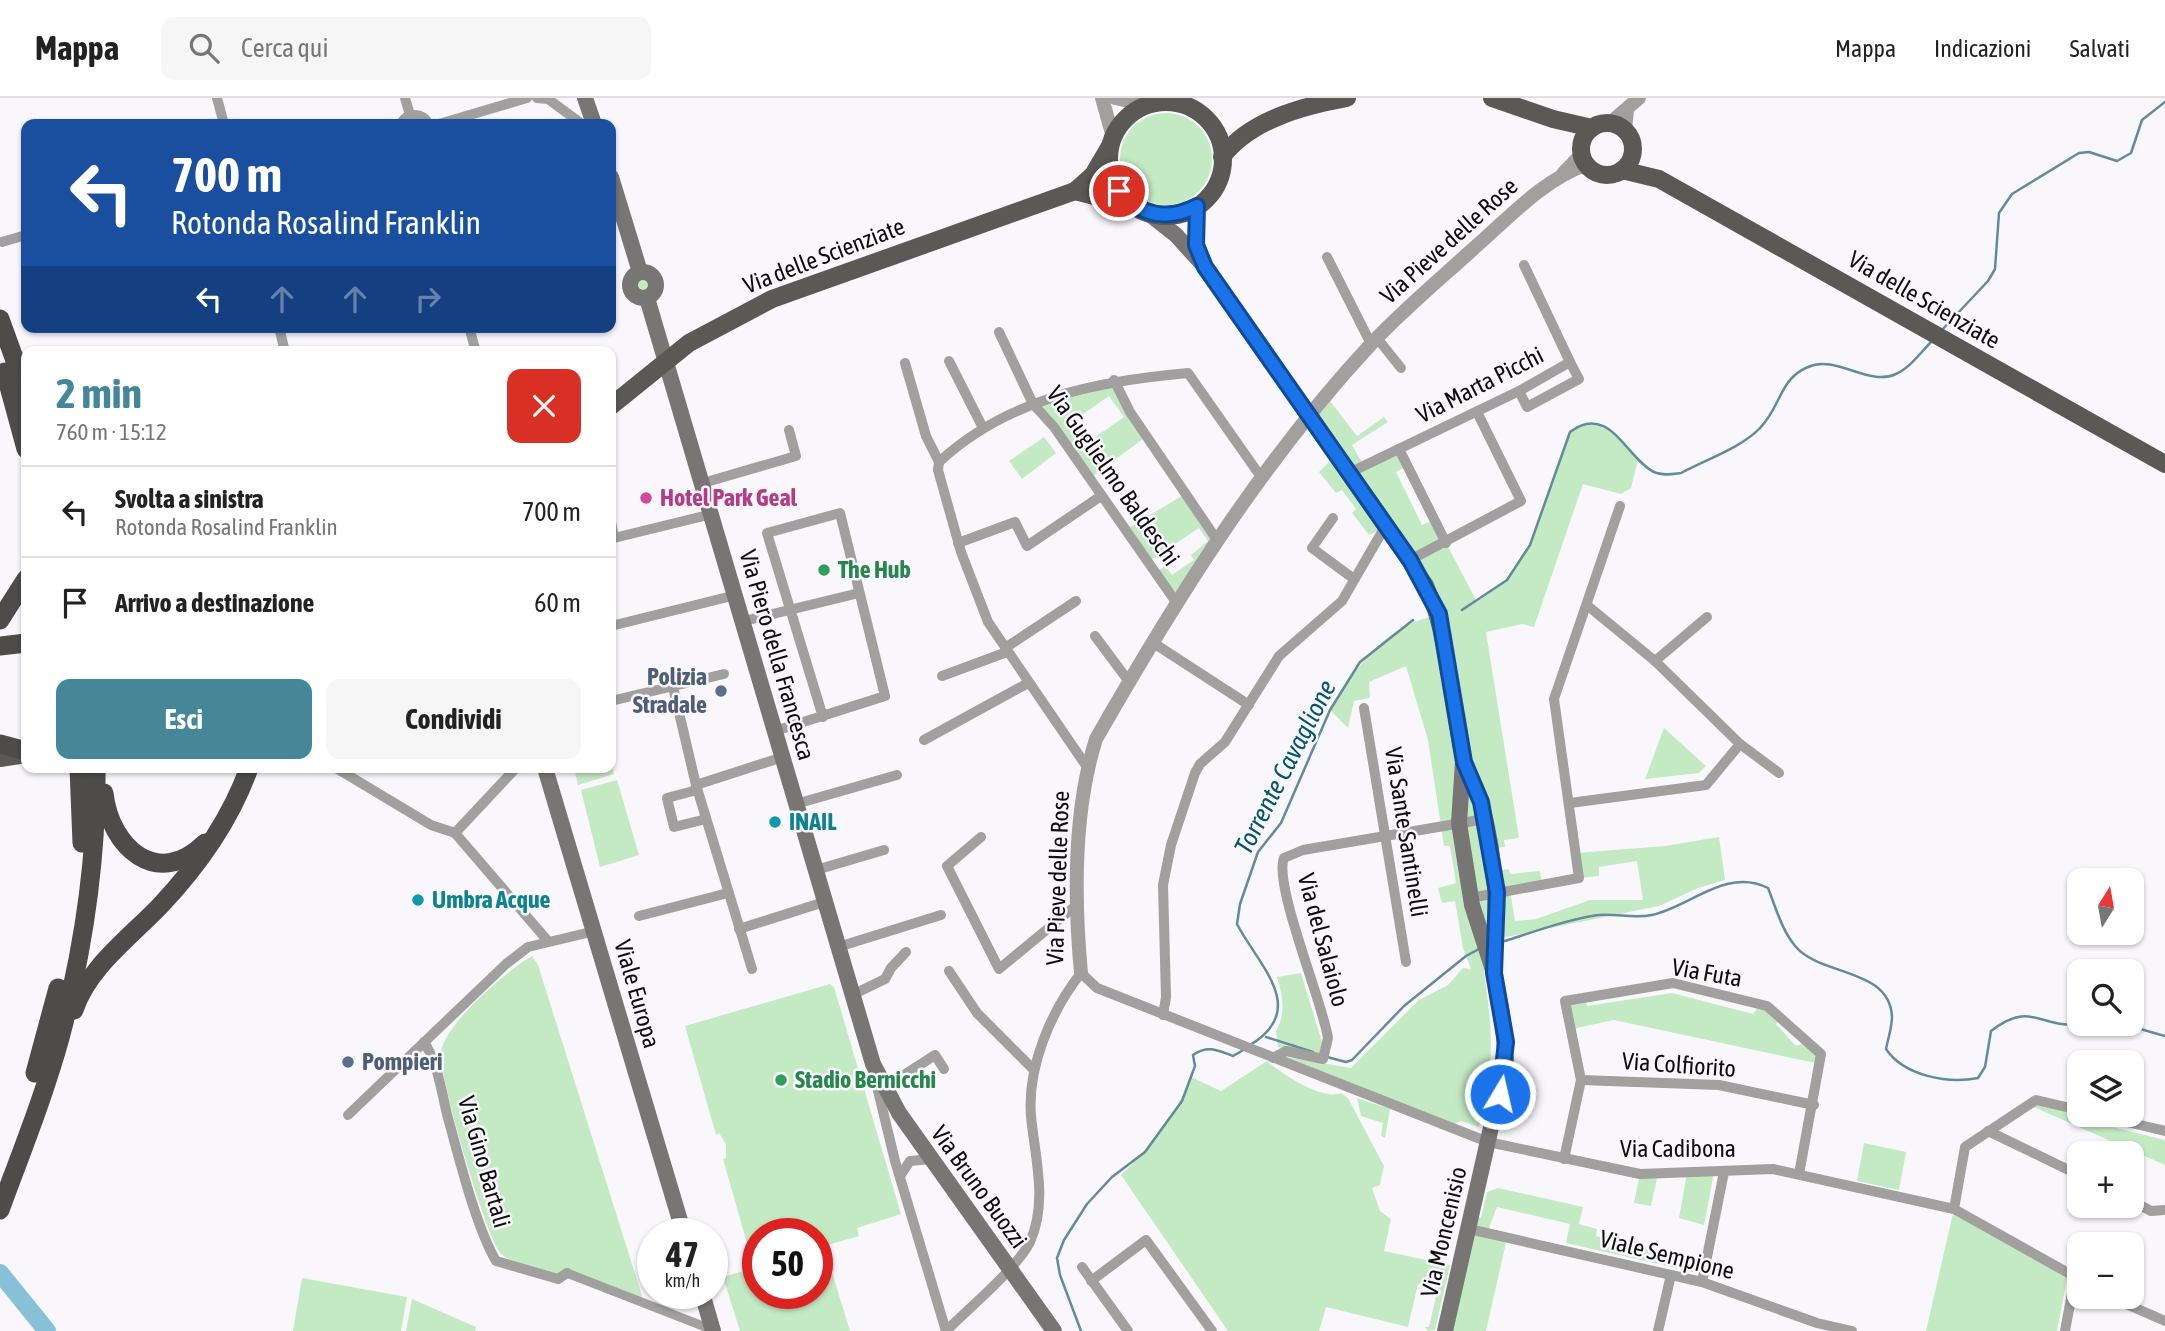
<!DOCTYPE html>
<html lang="it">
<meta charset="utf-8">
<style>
body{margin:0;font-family:"Asap Condensed",sans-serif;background:#f6f6f6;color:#222;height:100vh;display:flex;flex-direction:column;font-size:26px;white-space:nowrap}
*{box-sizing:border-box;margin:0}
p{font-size:23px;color:#767676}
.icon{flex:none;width:38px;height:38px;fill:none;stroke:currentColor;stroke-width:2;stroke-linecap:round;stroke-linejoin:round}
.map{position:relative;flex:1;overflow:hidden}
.details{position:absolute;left:21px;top:248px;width:595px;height:427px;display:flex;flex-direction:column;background:#fff;border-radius:14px;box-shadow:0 2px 5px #0004}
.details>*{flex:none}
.guide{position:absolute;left:21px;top:21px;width:595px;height:214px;border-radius:14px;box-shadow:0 2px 5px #0004;background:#1a4fa0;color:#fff;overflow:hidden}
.needle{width:46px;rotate:11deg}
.controls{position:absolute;left:2067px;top:770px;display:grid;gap:14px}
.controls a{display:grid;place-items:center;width:77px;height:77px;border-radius:14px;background:#fff;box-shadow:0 2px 5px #0004;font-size:35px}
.speed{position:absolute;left:637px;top:1120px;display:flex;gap:14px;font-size:35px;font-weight:700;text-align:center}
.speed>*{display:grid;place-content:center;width:91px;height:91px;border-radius:50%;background:#fff;box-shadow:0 2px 5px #0004;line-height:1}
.speed small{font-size:18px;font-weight:400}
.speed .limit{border:10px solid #d22;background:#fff;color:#111}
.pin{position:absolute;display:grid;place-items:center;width:60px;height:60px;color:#fff;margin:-30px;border:4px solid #fff;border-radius:50%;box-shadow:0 2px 7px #0007}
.me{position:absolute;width:77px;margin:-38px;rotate:9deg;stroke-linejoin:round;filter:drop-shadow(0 0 5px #0008)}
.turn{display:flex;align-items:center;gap:24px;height:147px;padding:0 35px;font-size:32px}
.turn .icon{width:91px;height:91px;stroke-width:2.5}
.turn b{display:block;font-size:49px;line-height:60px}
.lanes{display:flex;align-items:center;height:66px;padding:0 35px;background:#0003;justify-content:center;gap:35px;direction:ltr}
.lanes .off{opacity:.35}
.round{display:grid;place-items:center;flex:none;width:74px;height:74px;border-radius:14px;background:#f6f6f6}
.overview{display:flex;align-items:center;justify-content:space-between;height:119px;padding:0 35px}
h1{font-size:42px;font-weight:700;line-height:52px;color:#458799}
.cta{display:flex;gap:14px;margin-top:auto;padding:14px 35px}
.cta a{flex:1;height:80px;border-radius:14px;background:#458799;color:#fff;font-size:28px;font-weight:700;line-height:80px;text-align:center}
.cta a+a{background:#f6f6f6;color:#222}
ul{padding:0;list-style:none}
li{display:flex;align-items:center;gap:21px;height:91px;padding:0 35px;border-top:2px solid #e0e0e0}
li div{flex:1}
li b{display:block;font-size:26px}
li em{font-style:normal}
header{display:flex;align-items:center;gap:42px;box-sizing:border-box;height:98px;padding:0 35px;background:#fff;border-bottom:2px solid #e0e0e0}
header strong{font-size:33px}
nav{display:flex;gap:38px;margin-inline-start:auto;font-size:24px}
.search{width:490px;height:63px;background:#f6f6f6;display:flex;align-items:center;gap:18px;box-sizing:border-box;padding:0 24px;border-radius:14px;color:#767676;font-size:26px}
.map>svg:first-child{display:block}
.green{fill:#c4eac4;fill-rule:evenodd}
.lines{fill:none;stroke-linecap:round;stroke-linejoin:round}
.stream{stroke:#628b9b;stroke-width:2.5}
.river{stroke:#87c1d7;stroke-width:18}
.pedestrian{stroke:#a1a09e;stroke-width:9}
.minor{stroke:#a1a09e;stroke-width:10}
.tertiary{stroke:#a1a09e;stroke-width:14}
.secondary{stroke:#777674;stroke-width:16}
.primary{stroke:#5a5956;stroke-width:18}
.trunk{stroke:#4e4c4a;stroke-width:19}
.route-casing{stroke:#114b97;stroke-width:18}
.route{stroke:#1a73e8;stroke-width:12}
.hotel-dot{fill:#d1479c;stroke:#f9f7fc;stroke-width:2.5}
.leisure-dot{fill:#2e9e5b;stroke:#f9f7fc;stroke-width:2.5}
.service-dot{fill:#5c6f8a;stroke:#f9f7fc;stroke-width:2.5}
.culture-dot{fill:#0f9aa8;stroke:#f9f7fc;stroke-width:2.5}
.labels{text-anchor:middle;stroke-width:5;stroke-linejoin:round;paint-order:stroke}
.street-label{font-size:24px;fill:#0d0c0e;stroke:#f9f7fc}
.hotel-label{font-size:24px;font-weight:bold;fill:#b23c85;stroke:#f9f7fc;text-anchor:start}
.leisure-label{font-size:24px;font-weight:bold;fill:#27864d;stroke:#f9f7fc;text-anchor:start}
.service-label{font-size:24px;font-weight:bold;fill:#4e5e75;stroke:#f9f7fc;text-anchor:end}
.culture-label{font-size:24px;font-weight:bold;fill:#0d838f;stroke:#f9f7fc;text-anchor:start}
.water-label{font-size:26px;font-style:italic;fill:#04566d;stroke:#f9f7fc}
</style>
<header>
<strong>Mappa</strong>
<div class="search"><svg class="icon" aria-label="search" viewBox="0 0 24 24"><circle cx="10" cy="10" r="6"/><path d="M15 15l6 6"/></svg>Cerca qui</div>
<nav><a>Mappa</a><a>Indicazioni</a><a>Salvati</a></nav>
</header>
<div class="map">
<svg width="2165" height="1233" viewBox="0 0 2165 1233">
<rect width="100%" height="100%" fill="#f9f7fc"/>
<!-- green -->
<g class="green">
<circle cx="1166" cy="61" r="46"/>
<circle cx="643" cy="188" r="13"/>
<path d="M1114,282L1147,338L1093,378L1033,306ZM1109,298L1124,319L1084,347L1069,326Z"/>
<path d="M1327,299L1357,338L1384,319L1388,324L1352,347L1364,368L1399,351L1407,368L1396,374L1422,427L1434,422L1477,504L1507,482L1530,447L1570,334C1598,312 1620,343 1638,362L1631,390L1621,396L1583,386L1534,529L1522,526L1486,534L1519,740L1504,742L1505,749L1490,751L1494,773L1509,771L1510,776L1540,773L1542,787L1510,793L1515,823L1536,821L1590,802H1643L1637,763L1599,769V778L1579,780L1576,755L1665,748L1719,739L1725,782L1698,790L1659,808L1496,841L1494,875L1484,874C1493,938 1495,966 1479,1029L1461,1023L1453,1027L1286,959L1351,970L1419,902L1448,887L1463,870L1471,871L1463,850L1455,803L1442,805L1438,790L1456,785L1450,748H1444L1428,642L1406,568L1369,584L1370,600L1354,603L1348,630L1330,612C1357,568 1385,527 1438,517L1309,320Z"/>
<polygon points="1044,339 1056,355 1022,381 1009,363"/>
<polygon points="1330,363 1381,431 1369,437 1352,415 1356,411 1342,392 1336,395 1319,374"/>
<polygon points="1185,396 1217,442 1178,507 1155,475 1165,468 1172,477 1194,462 1191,457 1208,443 1199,430 1148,464 1125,432"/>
<polygon points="1664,630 1706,668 1699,675 1645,681"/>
<polygon points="611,666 614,676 578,687 574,670 611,670"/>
<polygon points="617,682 639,757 600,769 581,692"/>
<path d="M532,858L538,867L643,1201C616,1193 517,1170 501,1156C487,1142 437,973 441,953C447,924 507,872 532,858Z"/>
<path d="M1301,875L1322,944L1319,957L1278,949L1276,933C1286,916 1283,897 1277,879Z"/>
<path d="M830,886L834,889L901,1116L857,1130L859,1138L824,1148L850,1233H740L723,1179L754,1170L723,1061L726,1060V1046L719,1035L716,1037L685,928ZM758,1136H817V1195H758Z"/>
<polygon points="1672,895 1753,916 1760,906 1780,920 1776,926 1796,948 1807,944 1820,966 1614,922 1571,931 1565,903 1585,899 1587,908"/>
<path d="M1267,963C1282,976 1323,1003 1341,995L1348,1000L1384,1068L1380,1087L1372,1090L1380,1113L1391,1121L1384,1153L1450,1167L1435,1232L1428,1233L1425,1229H1429L1438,1190L1418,1186L1408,1229L1326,1209L1319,1233H1228L1121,1077C1151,1049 1176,1017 1191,979L1221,993Z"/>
<polygon points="1357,1000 1390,1011 1385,1040 1381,1038 1383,1025 1361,1018"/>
<polygon points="2036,1002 2077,1012 2076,1020 2165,1042 2165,1067 2029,1007"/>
<polygon points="1864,1045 1906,1054 1899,1092 1857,1083"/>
<polygon points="1687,1075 1714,1075 1704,1127 1679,1120"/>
<polygon points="1640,1076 1658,1076 1651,1108 1634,1105"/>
<polygon points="1498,1090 1583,1109 1579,1126 1597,1131 1596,1138 1696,1160 1693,1174 1566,1145 1570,1126 1497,1109 1487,1135 1507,1140 1486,1233 1445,1233 1471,1120 1481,1120 1487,1094"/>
<polygon points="1954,1111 2068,1175 2057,1233 1926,1233"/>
<polygon points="302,1180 407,1199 401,1233 293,1233"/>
<polygon points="412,1201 476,1229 475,1233 406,1233"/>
</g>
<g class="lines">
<!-- stream -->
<g class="stream">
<polyline points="1941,233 1988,183 1995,171 1999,115 2012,96 2079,55 2089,54 2117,63 2131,55 2142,22 2165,4"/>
<path d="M1462,512L1507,482L1530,447L1570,334C1609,304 1627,361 1654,374C1662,378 1672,376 1681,375C1705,362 1741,350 1760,330C1781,309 1779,281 1808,269C1836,256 1868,289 1896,276C1910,270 1921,254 1932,243"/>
<path d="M1505,843C1536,833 1566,822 1598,817C1616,815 1633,821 1652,817C1690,809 1726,769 1768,790C1776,810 1782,833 1796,849C1821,878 1890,870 1892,919C1892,929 1888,941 1886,951C1904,978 1948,986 1978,980L1985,969L1991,933C2032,901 2040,932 2084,926"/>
<polyline points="2123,926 2165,938"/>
<polyline points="1266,939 1313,954"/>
<path d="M1250,947C1310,911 1258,867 1237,826L1240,806L1258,754L1281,725L1330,612L1360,564L1413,522"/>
<polyline points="1327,959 1346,964 1352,962 1404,908 1466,858 1479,851"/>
<path d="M1081,1233L1060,1177L1057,1160L1064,1142L1087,1106L1112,1079L1145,1054L1182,1003L1195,968L1193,957C1208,947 1217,952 1233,958L1245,951"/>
</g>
<!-- river -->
<polyline class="river" points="0,1175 47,1233"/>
<!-- pedestrian -->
<g class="pedestrian">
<polyline points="1561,74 1582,52"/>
<polyline points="567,1175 713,1232"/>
</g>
<!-- minor -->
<g class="minor">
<polyline points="217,0 224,26"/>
<polyline points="405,0 410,17"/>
<polyline points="537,0 548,1 582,26"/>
<path d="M400,26C408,14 422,14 429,26"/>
<polyline points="439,26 527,0"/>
<polyline points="2,144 26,137"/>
<polyline points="1327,159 1371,246"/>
<polyline points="279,229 285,254"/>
<polyline points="469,229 476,254"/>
<polyline points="999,234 1033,306 1054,329 1178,507"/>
<polyline points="1377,240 1401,270"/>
<polyline points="949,263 983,330"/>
<polyline points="905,265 926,338 939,364 938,372 961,454 988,524 1087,669"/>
<polyline points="1114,282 1130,314 1217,442"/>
<polyline points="1519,293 1527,309 1579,281 1570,264"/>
<polyline points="1399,351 1446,445"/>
<path d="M939,364C1008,300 1098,283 1188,275L1261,379"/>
<polyline points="1349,375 1519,293 1570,264 1524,167"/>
<polyline points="703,385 796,358 789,332"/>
<polyline points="1333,420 1312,450 1354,481"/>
<polyline points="611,424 614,440 712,416"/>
<polyline points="958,445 1015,424 1027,448 1101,398"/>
<polyline points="1410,462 1521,403 1477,314"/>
<polyline points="744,523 859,495"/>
<polyline points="611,528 736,497"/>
<polyline points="1095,538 1130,585"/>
<polyline points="1155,546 1249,607"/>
<polyline points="1005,550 1076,503"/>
<polyline points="1655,563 1707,519"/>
<polyline points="942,578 1007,554"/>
<polyline points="673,589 696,687"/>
<polyline points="611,603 724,576"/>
<polyline points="1364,610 1406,864"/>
<polyline points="775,633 885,598 840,415 767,435 823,619"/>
<polyline points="924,642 1028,585"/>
<polyline points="1740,646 1779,675"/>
<polyline points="336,670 431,727 455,735 547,842"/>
<polyline points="697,692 667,700 674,729 706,721"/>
<polyline points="1570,705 1706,687 1740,646 1655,563 1588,508"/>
<polyline points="796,706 897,677"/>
<polyline points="455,735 516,670"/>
<polyline points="981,739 947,768 999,871 1079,805"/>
<polyline points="816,772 884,752"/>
<polyline points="1470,800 1579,780 1554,601 1620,408"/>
<polyline points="639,818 728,795"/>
<polyline points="739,831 824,804"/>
<polyline points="838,849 941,817"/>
<polyline points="752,871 696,687 783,659"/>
<polyline points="949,873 977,915 1034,972"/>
<polyline points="852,897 885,881 891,870 906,854"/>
<polyline points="1163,917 1166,899 1163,787 1171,747 1195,675 1200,666 1225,644 1279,558 1342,503 1386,427"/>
<path d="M424,944C439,967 441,994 448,1020C459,1060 476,1129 496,1163L558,1181L567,1175"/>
<path d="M1273,960L1286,953L1323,961L1328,940C1323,905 1273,786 1284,760L1303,752L1485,721"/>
<polyline points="874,976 895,1063 946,1233"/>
<polyline points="1581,982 1719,987 1814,1007"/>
<polyline points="884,990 935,957 944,971"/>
<polyline points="348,1017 506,866 528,849 595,833"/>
<polyline points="2098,1017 2165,1033"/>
<polyline points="1988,1033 2079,1077"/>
<polyline points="1564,1061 1581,982 1565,903 1673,885 1767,908 1821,956 1799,1076"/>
<polyline points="900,1078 910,1063 931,1061"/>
<polyline points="2132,1103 2151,1113 2165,1112"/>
<polyline points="1954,1111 1965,1049 2036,1002 2079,1012"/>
<polyline points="1469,1131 1702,1184 1817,1225 1852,1233"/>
<polyline points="1082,1169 1128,1233"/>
<polyline points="1091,1183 1146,1142 1212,1233"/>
<polyline points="1702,1184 1724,1074"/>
<polyline points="2110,1199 2165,1223"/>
<path d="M946,1233C968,1211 1017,1170 1030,1144C1048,1104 1035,1060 1031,1018C1027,969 1051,913 1081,875L1097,890L1488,1044L1640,1076L1773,1071L1954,1111L2079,1181"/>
<polyline points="1658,1233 1671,1177"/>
<polyline points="2065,1233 2075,1179"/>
</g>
<!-- tertiary -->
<g class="tertiary">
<polyline points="1102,0 1113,39"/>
<polyline points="1115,0 1147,7"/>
<polyline points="1609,26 1639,0"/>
<polyline points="1625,32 1627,12"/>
<path d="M1081,875C1074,800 1073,714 1096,641C1176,501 1262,363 1372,245C1403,212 1439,182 1473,151C1509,120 1541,83 1587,66"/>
</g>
<!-- secondary -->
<g class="secondary">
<polyline points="585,0 594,26"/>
<polyline points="611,79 640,174"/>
<polyline points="1197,108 1196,147 1203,164"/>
<path d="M1148,115L1176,137L1205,169L1426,487C1449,542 1451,602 1463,660C1466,676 1477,689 1481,705C1498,764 1497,815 1494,875"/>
<circle cx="643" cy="187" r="13"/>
<polyline points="647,200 873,966 899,1015 1054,1233"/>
<polyline points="545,670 684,1136"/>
<polyline points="702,1195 713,1233"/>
<polyline points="1445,1233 1506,963 1502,916 1494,875 1472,807 1459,725 1463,664"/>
</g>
<!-- primary -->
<g class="primary">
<polyline points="1492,0 1553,21 1592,30"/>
<circle cx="1166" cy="61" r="57"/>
<circle cx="1607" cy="51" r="26"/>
<path d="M1222,59C1250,22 1303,8 1347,0"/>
<polyline points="1622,72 1659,81 2165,366"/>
<polyline points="1075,93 1129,107"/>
<polyline points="611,308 689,245 772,201 1075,93 1093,77 1110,48"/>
<polyline points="0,660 26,656"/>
</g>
<!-- trunk -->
<g class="trunk">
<polyline points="0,221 26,293"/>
<polyline points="5,274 26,351"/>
<polyline points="0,522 26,481"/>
<polyline points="0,548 26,545"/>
<polyline points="0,646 26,653"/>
<polyline points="79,670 82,745"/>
<path d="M104,695C110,749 157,792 205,745"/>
<path d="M74,912C88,870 129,840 159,809C197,769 230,723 249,670"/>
<polyline points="35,975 58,890"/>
<path d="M0,1112C21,1055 44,998 60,940C83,853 97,760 96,670"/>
</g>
</g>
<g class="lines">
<defs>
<path id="route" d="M1119,93C1140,118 1168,123 1197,108L1196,147L1205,169L1410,462L1439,516L1464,664L1481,704L1497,794L1494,875L1506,944L1500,996"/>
</defs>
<!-- route casing -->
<use href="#route" class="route-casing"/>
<!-- route -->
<use href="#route" class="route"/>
</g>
<!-- markers -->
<circle class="hotel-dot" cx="646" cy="400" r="7"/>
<g class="leisure-dot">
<circle cx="824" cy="472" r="7"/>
<circle cx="781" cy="982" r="7"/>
</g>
<g class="service-dot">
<circle cx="721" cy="593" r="7"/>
<circle cx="348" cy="964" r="7"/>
</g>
<g class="culture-dot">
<circle cx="775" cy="724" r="7"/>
<circle cx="418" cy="802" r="7"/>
</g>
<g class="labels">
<!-- street labels -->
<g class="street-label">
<text transform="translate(1449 143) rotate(-42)" y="8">Via Pieve delle Rose</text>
<text transform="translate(824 158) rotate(-21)" y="8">Via delle Scienziate</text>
<text transform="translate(1924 202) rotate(30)" y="8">Via delle Scienziate</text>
<text transform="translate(1480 287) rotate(-27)" y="8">Via Marta Picchi</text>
<text transform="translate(1113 378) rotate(55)" y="8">Via Guglielmo Baldeschi</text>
<text transform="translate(777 557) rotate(74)" y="8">Via Piero della Francesca</text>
<text transform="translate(1406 734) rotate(81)" y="8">Via Sante Santinelli</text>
<text transform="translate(1058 780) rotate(-88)" y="8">Via Pieve delle Rose</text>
<text transform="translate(1323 842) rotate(75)" y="8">Via del Salaiolo</text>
<text transform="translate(1707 875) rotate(10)" y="8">Via Futa</text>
<text transform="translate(637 896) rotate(74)" y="8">Viale Europa</text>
<text transform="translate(1679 967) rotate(4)" y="8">Via Colfiorito</text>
<text x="1678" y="1059">Via Cadibona</text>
<text transform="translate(484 1064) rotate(74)" y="8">Via Gino Bartali</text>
<text transform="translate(979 1089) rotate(54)" y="8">Via Bruno Buozzi</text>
<text transform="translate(1444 1134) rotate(-77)" y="8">Via Moncenisio</text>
<text transform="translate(1667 1157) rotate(14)" y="8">Viale Sempione</text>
</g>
<!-- hotel labels -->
<g class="hotel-label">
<text x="660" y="408">Hotel Park Geal</text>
</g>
<!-- leisure labels -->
<g class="leisure-label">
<text x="838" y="480">The Hub</text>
<text x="795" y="990">Stadio Bernicchi</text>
</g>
<!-- service labels -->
<g class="service-label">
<text x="707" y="587">Polizia<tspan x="707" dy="28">Stradale</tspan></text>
<text x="362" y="972" text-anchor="start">Pompieri</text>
</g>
<!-- culture labels -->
<g class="culture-label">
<text x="789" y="732">INAIL</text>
<text x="432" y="810">Umbra Acque</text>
</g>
<!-- water labels -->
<g class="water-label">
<text transform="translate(1285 669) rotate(-63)" y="9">Torrente Cavaglione</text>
</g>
</g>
</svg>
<div class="controls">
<a><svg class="needle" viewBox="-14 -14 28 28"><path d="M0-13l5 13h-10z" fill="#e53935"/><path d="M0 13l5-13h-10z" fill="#767676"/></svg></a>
<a><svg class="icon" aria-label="search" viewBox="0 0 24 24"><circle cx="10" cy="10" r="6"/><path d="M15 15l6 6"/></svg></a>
<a><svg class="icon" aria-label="layers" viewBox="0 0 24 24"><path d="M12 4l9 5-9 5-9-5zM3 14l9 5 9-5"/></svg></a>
<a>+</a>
<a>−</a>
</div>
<div class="speed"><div>47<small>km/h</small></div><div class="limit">50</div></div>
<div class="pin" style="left:1119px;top:93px;background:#d93025"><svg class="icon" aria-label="arrive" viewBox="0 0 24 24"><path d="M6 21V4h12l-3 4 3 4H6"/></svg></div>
<svg class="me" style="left:1500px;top:996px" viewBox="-20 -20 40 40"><circle r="17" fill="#1a73e8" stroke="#fff" stroke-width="3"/><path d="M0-11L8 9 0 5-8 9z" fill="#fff"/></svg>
<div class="guide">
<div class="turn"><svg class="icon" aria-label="left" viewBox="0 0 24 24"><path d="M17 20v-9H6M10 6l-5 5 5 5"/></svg><div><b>700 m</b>Rotonda Rosalind Franklin</div></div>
<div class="lanes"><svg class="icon" aria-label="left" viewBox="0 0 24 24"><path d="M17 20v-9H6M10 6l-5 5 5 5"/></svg><svg class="icon off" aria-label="ahead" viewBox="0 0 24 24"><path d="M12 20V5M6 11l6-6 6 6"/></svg><svg class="icon off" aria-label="ahead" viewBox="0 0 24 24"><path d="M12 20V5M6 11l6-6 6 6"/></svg><svg class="icon off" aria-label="right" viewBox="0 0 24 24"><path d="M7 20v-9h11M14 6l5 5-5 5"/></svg></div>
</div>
<section class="details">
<div class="overview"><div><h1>2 min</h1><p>760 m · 15:12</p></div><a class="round" style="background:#d93025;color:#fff"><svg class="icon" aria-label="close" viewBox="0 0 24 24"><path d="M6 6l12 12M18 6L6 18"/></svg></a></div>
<ul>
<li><svg class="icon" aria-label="left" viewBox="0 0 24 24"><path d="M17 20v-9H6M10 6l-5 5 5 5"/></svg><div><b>Svolta a sinistra</b><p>Rotonda Rosalind Franklin</p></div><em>700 m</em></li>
<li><svg class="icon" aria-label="arrive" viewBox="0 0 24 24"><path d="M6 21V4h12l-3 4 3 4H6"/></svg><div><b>Arrivo a destinazione</b></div><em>60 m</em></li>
</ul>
<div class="cta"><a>Esci</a><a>Condividi</a></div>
</section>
</div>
